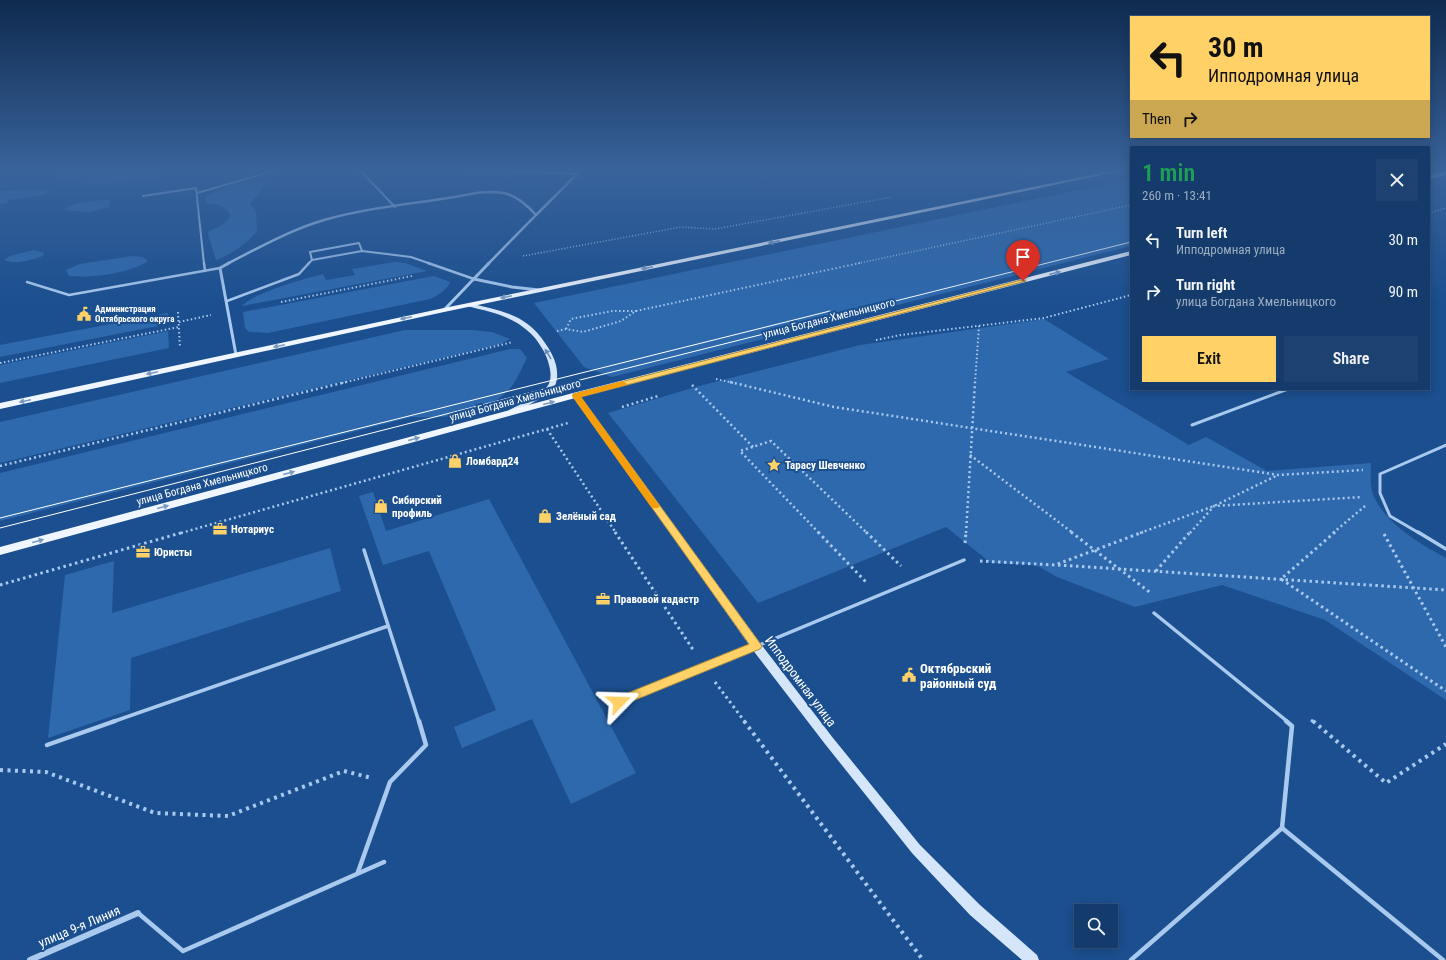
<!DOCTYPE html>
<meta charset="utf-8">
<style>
body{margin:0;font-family:"Roboto Condensed",sans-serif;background:#1d4271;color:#f1f3f6;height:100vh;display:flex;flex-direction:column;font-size:15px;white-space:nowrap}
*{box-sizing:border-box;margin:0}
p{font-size:13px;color:#9dadc1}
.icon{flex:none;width:22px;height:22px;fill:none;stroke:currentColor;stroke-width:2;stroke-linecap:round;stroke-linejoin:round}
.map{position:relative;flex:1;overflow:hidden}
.side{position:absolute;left:1130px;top:146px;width:300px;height:244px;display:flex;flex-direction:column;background:#143b6b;border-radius:0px;box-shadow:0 2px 10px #0003,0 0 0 1px #33557e}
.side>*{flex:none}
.guide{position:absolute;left:1130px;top:16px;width:300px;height:122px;border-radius:0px;box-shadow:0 2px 10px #0003,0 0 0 1px #33557e;background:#ffd166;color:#111;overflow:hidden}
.fabs{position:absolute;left:1074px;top:904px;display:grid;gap:8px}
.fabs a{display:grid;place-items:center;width:44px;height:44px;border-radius:0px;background:#143b6b;box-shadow:0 2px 10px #0003,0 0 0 1px #33557e;font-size:20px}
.pin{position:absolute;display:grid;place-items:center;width:34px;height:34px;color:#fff;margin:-41px -17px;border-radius:50% 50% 50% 0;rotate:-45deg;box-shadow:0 0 4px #0007}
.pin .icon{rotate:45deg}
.me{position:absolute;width:44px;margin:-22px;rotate:68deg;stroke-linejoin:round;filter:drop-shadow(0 0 3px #0008)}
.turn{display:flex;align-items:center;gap:14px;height:84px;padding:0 12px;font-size:18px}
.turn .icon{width:52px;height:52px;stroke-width:2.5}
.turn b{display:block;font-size:28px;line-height:34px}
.then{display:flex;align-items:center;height:38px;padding:0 12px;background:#0003;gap:8px;font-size:15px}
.round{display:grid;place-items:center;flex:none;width:42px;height:42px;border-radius:0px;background:#1d4271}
.overview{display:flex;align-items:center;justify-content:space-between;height:68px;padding:0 12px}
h1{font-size:24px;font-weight:600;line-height:30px;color:#1e9e55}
.primary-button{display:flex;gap:8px;margin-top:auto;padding:8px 12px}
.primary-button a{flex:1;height:46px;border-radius:0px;background:#ffd166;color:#111;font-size:16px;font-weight:600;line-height:46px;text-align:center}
.primary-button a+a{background:#1d4271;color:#f1f3f6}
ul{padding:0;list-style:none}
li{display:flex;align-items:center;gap:12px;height:52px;padding:0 12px}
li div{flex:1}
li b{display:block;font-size:15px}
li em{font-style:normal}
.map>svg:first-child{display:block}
.green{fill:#2e69ad}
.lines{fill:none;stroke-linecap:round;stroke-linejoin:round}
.path-far4{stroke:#a9c9ee;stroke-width:1.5;stroke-dasharray:1 2;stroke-linecap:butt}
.path-far3{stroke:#a9c9ee;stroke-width:2;stroke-dasharray:1.5 2.5;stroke-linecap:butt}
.path-far2{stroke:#a9c9ee;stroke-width:2.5;stroke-dasharray:2 3;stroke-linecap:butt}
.path-far1{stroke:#a9c9ee;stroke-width:3;stroke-dasharray:2.5 3.5;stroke-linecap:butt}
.path{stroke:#a9c9ee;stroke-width:4;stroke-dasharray:3 4.5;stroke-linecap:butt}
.service-far4{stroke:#a9c9ee;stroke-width:2}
.service-far3{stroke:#a9c9ee;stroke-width:2.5}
.service-far2{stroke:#a9c9ee;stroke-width:3}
.service-far1{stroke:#a9c9ee;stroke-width:3.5}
.service{stroke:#a9c9ee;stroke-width:4.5}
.minor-far3{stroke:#a9c9ee;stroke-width:2.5}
.minor-far2{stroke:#a9c9ee;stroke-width:3}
.minor-far1{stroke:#a9c9ee;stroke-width:5}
.minor{stroke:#a9c9ee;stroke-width:6}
.secondary{fill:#d6e6fa;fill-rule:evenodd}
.primary{fill:#f0f6ff;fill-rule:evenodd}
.tram{stroke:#fff;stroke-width:1}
.oneway{fill:#7b9ac1}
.oneway2{fill:#668bba}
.route{fill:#ffd166;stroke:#a68842}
.slow{fill:#f59e0b}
.labels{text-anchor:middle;stroke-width:4;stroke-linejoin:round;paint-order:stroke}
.far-poi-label{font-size:9px;font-weight:bold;fill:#fff;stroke:#1b4f8f;text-anchor:start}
.street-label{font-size:11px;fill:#fff;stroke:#1b4f8f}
.poi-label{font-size:11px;font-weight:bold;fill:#fff;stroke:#1b4f8f;text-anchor:start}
.near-poi-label{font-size:13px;font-weight:bold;fill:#fff;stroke:#1b4f8f;text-anchor:start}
.near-street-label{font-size:13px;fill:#fff;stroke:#1b4f8f}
</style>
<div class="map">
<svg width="1446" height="960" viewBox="0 0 1446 960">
<rect width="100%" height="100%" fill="#1b4f8f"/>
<!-- green -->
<g class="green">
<polygon points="61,169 150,169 58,181"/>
<polygon points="154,171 160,172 152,178 97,185 81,185 82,180 109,176"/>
<polygon points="1131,179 1131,246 612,377 584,367 534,303"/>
<path d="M245,182L265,183L263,189L250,203L256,212L257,231C247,243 231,255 216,260L208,234L209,231L224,224L231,216C226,205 216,204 205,203L206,196L230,186Z"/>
<polygon points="43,189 50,190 45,195 8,200 7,203 0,204 0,191"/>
<path d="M102,200H110L109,207L89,212L64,210C73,201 91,202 102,200Z"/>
<path d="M34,250L44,253L43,256C31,260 16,265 4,260L10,256Z"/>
<path d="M132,256L143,257L148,261C128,274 92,278 69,276L66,270L80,264Z"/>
<path d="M395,262L405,263L427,271L242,306C255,292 304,279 323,274L326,280L355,275L352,269Z"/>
<path d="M434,276L450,282C446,291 438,295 430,299L268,333L249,332L245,328L243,312Z"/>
<polygon points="168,313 168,324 0,357 0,345"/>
<path d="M1044,319L1109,359L1066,372L1189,445L1206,437L1267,471L1371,463C1371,471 1370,483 1372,491C1381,521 1420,544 1446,558V700L1325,620L1222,585L1135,607L1057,577L1036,565L991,563L946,527L758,603L608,413L699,386L860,345Z"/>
<polygon points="405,330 473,330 492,332 510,339 501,344 0,463 0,422"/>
<polygon points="168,331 169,348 0,383 0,365"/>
<path d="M510,349H520L527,358C522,367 518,378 512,386C484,418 451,418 412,417L0,521V473Z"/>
<polygon points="373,492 386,531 489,499 636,773 571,804 532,719 462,748 454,727 496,710 429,551 383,565 359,496"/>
<polygon points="330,548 341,591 131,658 130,710 48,738 65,575 114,561 112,613"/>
</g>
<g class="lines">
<!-- path-far4 -->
<g class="path-far4">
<polyline points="1429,213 1446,208"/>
<polyline points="523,256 681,227 715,229 892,197"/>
<polyline points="855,264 1131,205"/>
</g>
<!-- path-far3 -->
<g class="path-far3">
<polyline points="281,302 412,276"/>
<polyline points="178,312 180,348"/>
<polyline points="179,322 211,315"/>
<polyline points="566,329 571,319 612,311 636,311"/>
<polyline points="557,331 566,329 583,332 621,321 636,311 860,263"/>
<polyline points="876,340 901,335 1044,318 1131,295"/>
<polyline points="0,363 179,327"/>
<polyline points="716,379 734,383"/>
<polyline points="342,383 513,342"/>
<polyline points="975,383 979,326"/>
</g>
<!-- path-far2 -->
<g class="path-far2">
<polyline points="730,382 834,407 1278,475 1363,470"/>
<polyline points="692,385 753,447"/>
<polyline points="622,407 658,396"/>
<polyline points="547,429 616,533"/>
<polyline points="970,455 1073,533"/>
<polyline points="0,466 346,382"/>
<polyline points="181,533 568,423"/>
<polyline points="819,533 740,451 771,441 867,533"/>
<polyline points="966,533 975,382"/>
<polyline points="1140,533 1214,506 1278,475"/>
<polyline points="1190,533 1214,506 1362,497"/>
<polyline points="1333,533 1365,506"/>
</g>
<!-- path-far1 -->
<g class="path-far1">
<polyline points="615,532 694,651"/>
<polyline points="818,532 866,582"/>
<polyline points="866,532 901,566"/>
<polyline points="1071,532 1152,594"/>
<polyline points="1335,532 1281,579 1446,691"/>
<polyline points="1384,534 1446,647"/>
<polyline points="965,543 966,532"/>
<polyline points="980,561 1055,565 1143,532"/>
<polyline points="1058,565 1446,590"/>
<polyline points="1156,571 1190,532"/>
<polyline points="0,585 184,532"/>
<polyline points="715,682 745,722"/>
<polyline points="1311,720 1314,722"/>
</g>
<!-- path -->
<g class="path">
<polyline points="744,721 923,960"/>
<polyline points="1313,721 1386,783 1446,744"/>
<polyline points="0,770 46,772 155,813 228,816 344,771 372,778"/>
</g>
<!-- service-far4 -->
<g class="service-far4">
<polyline points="359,169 395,207"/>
<polyline points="464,169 577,174"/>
<polyline points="1095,169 1106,173"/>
<polyline points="1030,171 1042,169"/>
<polyline points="197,193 280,169"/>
<polyline points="143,196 196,188 204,264"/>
<polyline points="312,260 310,252 359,243 362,251"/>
<polyline points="308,264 312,260 362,251 411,257 431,264"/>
</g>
<!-- service-far3 -->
<g class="service-far3">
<polyline points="204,263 205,271"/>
<polyline points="428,263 474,279"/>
<polyline points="27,282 69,295 220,268"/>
<polyline points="227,301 299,274 309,263"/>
</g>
<!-- service-far2 -->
<g class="service-far2">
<polyline points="1192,425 1288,389"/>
<polyline points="1419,533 1390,516 1380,493 1380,474 1446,445"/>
</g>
<!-- service-far1 -->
<g class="service-far1">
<polyline points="1418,532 1446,549"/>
<polyline points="364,550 419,722"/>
<polyline points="1154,613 1288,722"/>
<polyline points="757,646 964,560"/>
<polyline points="112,722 388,626"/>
</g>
<!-- service -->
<g class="service">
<polyline points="47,745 115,721"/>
<polyline points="1282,828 1292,726 1286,721"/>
<polyline points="358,872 390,782 426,745 419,721"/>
<polyline points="138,913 183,951 384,862"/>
<polyline points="1131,960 1282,828 1443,960"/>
</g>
<!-- minor-far3 -->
<g class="minor-far3">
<polyline points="536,215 577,174 584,169"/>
<path d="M227,264C258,248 290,230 324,220C362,209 402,205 441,199C461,197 483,189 504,193C517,196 527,205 536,215L488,264"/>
</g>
<!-- minor-far2 -->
<g class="minor-far2">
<polyline points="229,263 220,268 236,355"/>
<polyline points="474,279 512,287 539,290"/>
<polyline points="444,310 489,263"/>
</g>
<!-- minor-far1 -->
<polyline class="minor-far1" points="619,701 756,646"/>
<!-- minor -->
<polyline class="minor" points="30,960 138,913"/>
<!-- secondary -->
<g class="secondary">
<path d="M469,303C501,311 526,314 545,343C550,350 554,357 556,365C558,374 558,385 551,391C549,394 544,396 541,398C532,403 523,408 515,414H509L508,412L509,410C517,406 542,394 546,388C552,382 551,372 549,365C547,355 541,346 535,338C515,316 494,313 467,306V304Z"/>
<polygon points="576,393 578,394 760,643 833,738 920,845 980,905 1037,955 1039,960 1022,960 970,915 912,853 825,744 752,649 573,395"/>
</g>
<!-- primary -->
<g class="primary">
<polygon points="1120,169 1131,169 444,312 0,409 0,403 444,308"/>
<polygon points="1446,171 1446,175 1429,179 1429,175"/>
<polygon points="1131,251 1131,255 579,397 0,555 0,547 573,393"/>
</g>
<!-- tram -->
<g class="tram">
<polyline points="0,518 830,311"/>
<polyline points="0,528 552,387 1131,242"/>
</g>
</g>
<!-- one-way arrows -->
<defs><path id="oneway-solid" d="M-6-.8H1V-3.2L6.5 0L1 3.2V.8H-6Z"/></defs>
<g class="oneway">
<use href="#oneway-solid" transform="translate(774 242) rotate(168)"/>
<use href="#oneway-solid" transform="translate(647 268) rotate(168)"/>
<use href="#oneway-solid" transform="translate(1055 273) rotate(-14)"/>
<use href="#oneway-solid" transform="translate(506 297) rotate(168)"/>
<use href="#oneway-solid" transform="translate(406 318) rotate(168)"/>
<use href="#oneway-solid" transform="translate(279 346) rotate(168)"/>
<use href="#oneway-solid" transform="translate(152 373) rotate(168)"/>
<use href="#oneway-solid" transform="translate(25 401) rotate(168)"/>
<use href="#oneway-solid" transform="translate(549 403) rotate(-15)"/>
<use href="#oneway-solid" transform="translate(414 439) rotate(-15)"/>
<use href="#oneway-solid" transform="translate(289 473) rotate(-15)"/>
<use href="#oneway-solid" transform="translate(163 507) rotate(-15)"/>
<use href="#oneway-solid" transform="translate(38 541) rotate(-15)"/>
</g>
<use class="oneway2" href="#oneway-solid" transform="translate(548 354) rotate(-121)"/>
<!-- sky -->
<linearGradient id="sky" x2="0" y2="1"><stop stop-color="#0f2b4f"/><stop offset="0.56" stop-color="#39639b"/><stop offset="1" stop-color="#39639b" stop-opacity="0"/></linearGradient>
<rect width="1446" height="303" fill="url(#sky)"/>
<!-- route -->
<polygon class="route" points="1021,280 1026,281 581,397 762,646 760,649 623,705 619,706 615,705 613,702 615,698 749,644 573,397 573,394"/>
<!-- slow -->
<polygon class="slow" points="623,381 627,384 626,385 581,397 658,504 660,506 658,508 652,508 572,396 573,394"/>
<!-- icons -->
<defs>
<symbol id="civic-bare" viewBox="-9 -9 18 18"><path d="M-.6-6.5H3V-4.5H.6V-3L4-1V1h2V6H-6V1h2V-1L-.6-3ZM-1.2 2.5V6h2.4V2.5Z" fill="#ffd166" stroke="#1b4f8f" stroke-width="2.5" paint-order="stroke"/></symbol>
<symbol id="shop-bare" viewBox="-9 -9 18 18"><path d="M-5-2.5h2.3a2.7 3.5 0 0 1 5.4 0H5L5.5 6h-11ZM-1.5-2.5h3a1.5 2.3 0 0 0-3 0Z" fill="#ffd166" stroke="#1b4f8f" stroke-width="2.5" paint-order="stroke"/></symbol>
<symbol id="sight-bare" viewBox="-9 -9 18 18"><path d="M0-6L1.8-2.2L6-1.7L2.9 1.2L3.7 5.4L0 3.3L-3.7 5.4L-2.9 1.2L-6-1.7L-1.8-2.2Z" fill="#ffd166" stroke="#1b4f8f" stroke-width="2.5" paint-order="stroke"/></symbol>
<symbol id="office-bare" viewBox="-9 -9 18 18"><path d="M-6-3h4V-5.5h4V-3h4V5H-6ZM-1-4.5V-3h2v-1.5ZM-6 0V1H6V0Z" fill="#ffd166" stroke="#1b4f8f" stroke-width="2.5" paint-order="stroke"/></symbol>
</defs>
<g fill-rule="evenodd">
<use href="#civic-bare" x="74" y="304" width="20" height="20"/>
<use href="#shop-bare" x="445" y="451" width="20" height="20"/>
<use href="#sight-bare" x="764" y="455" width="20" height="20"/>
<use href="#shop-bare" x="371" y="496" width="20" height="20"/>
<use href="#shop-bare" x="535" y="506" width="20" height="20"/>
<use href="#office-bare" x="210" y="519" width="20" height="20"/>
<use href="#office-bare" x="133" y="542" width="20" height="20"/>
<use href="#office-bare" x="593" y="589" width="20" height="20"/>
<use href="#civic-bare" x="899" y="665" width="20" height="20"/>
</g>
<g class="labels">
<!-- far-poi labels -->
<g class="far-poi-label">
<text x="95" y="312">Администрация<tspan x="95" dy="10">Октябрьского округа</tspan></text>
</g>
<!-- street labels -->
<g class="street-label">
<text transform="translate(829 318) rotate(-14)" y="4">улица Богдана Хмельницкого</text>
<text transform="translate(515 400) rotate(-15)" y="4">улица Богдана Хмельницкого</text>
<text transform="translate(202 484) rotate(-15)" y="4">улица Богдана Хмельницкого</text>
</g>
<!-- poi labels -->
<g class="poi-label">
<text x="466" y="465">Ломбард24</text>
<text x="785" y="469">Тарасу Шевченко</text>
<text x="392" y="504">Сибирский<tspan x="392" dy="13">профиль</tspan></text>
<text x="556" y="520">Зелёный сад</text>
<text x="231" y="533">Нотариус</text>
<text x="154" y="556">Юристы</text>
<text x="614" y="603">Правовой кадастр</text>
</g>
<!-- near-poi labels -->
<g class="near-poi-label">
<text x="920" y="673">Октябрьский<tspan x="920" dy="15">районный суд</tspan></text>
</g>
<!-- near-street labels -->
<g class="near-street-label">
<text transform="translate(801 681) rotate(53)" y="5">Ипподромная улица</text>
<text transform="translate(79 926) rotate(-23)" y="5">улица 9-я Линия</text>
</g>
</g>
</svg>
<div class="fabs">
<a><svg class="icon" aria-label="search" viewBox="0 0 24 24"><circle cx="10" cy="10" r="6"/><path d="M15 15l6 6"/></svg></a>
</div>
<div class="pin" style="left:1023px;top:281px;background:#d93025"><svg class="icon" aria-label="arrive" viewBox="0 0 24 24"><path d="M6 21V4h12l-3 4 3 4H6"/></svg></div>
<svg class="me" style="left:619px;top:702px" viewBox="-20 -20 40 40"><path d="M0-17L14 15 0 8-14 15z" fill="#ffd166" stroke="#fff" stroke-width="4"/></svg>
<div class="guide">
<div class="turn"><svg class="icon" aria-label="left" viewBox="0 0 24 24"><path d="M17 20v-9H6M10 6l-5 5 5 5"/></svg><div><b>30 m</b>Ипподромная улица</div></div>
<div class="then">Then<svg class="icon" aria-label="right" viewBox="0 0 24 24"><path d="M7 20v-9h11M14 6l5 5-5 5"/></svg></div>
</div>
<section class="side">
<div class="overview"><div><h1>1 min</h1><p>260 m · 13:41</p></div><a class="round"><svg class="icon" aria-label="close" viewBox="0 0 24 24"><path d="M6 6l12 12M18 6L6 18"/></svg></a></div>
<ul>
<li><svg class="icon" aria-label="left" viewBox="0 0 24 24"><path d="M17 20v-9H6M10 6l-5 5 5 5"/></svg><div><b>Turn left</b><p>Ипподромная улица</p></div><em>30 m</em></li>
<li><svg class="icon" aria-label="right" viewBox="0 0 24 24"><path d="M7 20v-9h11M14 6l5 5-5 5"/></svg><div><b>Turn right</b><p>улица Богдана Хмельницкого</p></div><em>90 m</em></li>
</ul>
<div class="primary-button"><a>Exit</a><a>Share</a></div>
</section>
</div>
